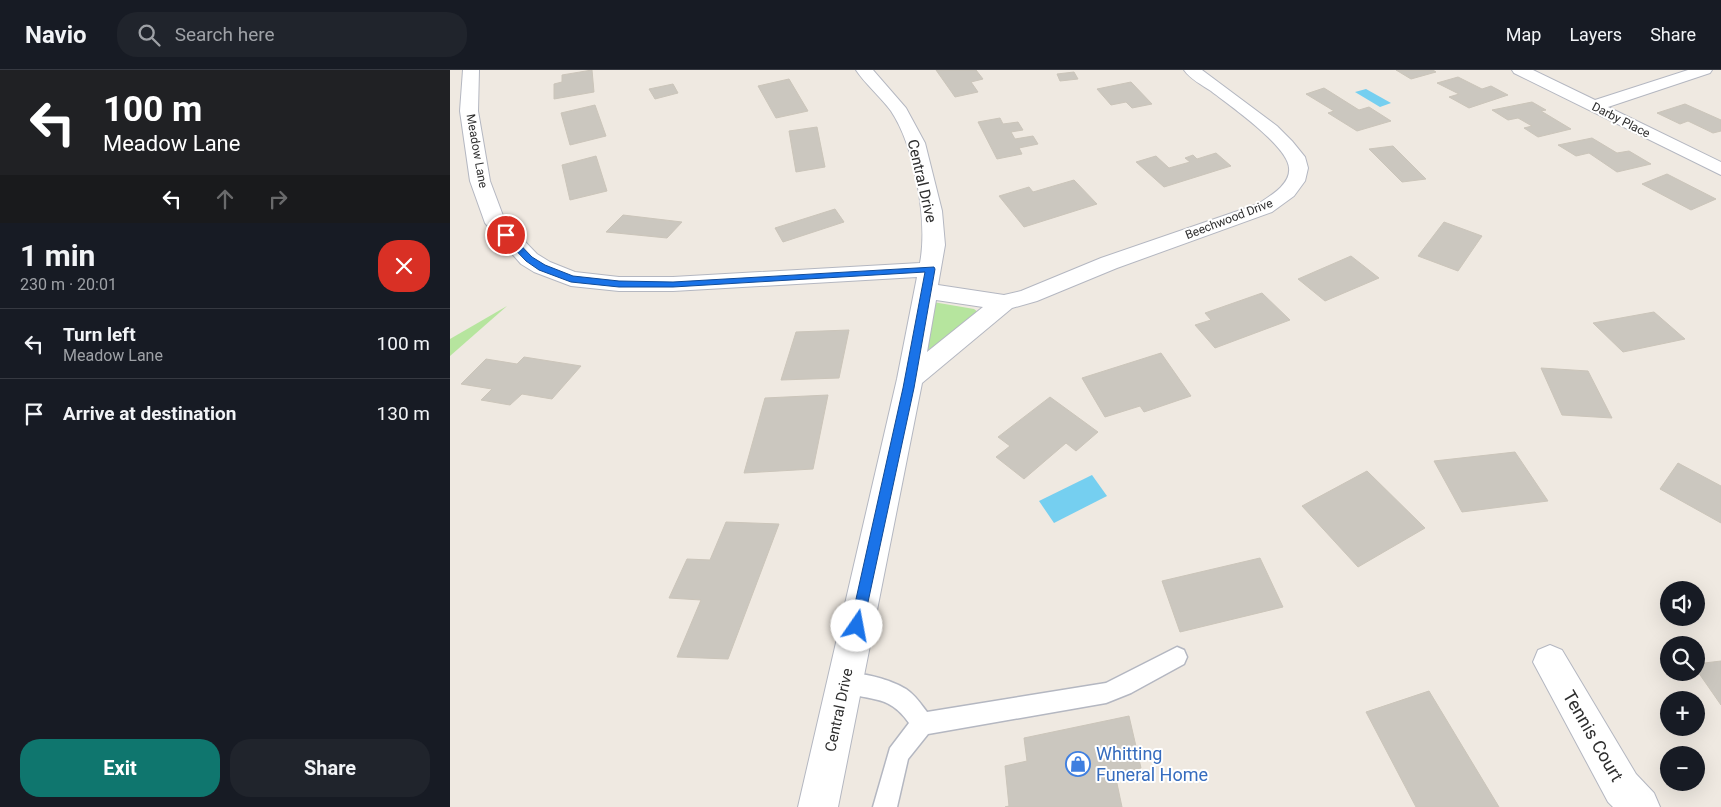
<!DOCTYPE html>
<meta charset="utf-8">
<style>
body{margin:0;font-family:Roboto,sans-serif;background:#20242c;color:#f1f3f6;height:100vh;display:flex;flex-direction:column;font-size:19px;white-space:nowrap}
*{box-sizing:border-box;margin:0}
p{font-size:16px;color:#9ea1a6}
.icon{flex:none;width:28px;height:28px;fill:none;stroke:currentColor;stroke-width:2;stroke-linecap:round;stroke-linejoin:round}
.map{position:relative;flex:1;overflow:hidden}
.details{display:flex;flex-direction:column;background:#171b24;width:450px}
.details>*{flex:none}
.hud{background:#202124;color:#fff;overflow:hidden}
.controls{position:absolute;left:1210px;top:511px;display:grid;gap:10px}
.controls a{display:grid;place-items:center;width:45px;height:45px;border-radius:50%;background:#171b24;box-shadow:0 5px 20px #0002;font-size:25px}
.pin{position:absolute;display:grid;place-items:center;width:42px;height:42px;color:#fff;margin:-21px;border:2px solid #fff;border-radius:50%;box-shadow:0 1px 5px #0007}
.me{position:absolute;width:55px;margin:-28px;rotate:12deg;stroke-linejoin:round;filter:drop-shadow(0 0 4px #0008)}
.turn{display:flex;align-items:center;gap:18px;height:105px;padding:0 20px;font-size:22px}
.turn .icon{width:65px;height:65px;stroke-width:2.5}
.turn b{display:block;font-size:35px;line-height:42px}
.lanes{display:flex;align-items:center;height:48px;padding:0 20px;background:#0003;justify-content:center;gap:25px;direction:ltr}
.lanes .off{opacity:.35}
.round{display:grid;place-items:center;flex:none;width:52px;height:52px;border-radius:20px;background:#20242c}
.head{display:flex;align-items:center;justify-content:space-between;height:85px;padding:0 20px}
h1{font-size:30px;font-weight:700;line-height:38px}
.primary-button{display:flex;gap:10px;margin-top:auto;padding:10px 20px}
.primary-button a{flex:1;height:58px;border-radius:20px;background:#0f766e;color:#fff;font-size:20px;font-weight:700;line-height:58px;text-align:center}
.primary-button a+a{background:#20242c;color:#f1f3f6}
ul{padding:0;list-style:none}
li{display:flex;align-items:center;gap:15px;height:70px;padding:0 20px;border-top:1px solid #363941}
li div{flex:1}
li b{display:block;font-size:19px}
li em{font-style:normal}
header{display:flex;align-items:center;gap:30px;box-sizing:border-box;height:70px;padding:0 25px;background:#171b24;border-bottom:1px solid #363941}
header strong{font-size:24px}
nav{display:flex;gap:28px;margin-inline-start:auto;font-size:18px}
.search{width:350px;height:45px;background:#20242c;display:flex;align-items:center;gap:12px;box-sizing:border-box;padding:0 18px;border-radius:20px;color:#9ea1a6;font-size:19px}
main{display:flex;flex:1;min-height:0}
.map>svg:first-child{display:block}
.green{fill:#b6e59e}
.water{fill:#75cff0}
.building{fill:#cbc7bf;stroke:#cbc5ba}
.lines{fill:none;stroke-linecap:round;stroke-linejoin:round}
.service-casing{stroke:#b4b7c1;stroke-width:3}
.minor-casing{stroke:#b4b7c1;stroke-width:2}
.service{fill:#fff;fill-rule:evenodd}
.minor{fill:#fff;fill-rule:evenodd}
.route{fill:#1a73e8;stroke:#114b97}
.labels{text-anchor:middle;stroke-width:4;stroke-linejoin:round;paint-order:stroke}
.far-street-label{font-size:12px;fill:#2e2e2e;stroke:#fff}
.street-label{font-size:15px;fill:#2e2e2e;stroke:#fff}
.near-street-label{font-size:18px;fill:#2e2e2e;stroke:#fff}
.near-shop-label{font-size:18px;fill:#366cbe;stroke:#fff;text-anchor:start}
</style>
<header>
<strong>Navio</strong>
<div class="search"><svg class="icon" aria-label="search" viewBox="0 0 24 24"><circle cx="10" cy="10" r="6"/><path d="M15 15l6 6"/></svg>Search here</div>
<nav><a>Map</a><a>Layers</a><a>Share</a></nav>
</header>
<main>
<section class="details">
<div class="hud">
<div class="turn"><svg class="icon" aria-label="left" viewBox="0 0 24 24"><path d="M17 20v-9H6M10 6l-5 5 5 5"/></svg><div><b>100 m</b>Meadow Lane</div></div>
<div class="lanes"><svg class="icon" aria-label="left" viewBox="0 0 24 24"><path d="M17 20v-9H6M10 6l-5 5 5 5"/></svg><svg class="icon off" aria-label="ahead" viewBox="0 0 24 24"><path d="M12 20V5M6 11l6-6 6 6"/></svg><svg class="icon off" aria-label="right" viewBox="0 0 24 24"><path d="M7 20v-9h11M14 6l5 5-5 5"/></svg></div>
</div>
<div class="head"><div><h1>1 min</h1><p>230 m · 20:01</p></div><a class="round" style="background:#d93025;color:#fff"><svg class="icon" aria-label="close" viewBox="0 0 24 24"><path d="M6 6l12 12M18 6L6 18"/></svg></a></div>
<ul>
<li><svg class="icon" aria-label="left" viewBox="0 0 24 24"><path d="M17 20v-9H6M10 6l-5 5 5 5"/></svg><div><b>Turn left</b><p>Meadow Lane</p></div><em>100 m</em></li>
<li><svg class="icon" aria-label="arrive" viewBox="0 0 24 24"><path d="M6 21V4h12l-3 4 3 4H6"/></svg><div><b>Arrive at destination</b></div><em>130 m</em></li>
</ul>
<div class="primary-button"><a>Exit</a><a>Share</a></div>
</section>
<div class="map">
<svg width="1271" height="737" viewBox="0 0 1271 737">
<rect width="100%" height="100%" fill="#efe9e1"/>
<!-- green -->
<g class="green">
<polygon points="483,232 524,239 529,243 479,281 476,282"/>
<polygon points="57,236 0,286 0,269"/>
</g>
<!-- water -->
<g class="water">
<polygon points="916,19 941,33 930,37 905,22"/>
<polygon points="642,405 657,426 604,453 589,431"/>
</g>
<!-- building -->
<g class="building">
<polygon points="142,0 144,22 104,29 104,14 112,12 112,5"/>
<polygon points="486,0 526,0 533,9 521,12 528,22 505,27"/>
<polygon points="946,0 983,0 986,2 961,9"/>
<polygon points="624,2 628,9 610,11 607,4"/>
<polygon points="1008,7 1032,19 1041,16 1058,25 1019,38 999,27 1009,24 987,13"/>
<polygon points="339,9 358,41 326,48 308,16"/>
<polygon points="681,12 702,34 682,38 676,32 661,35 647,19"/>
<polygon points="223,14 228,23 205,29 199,19"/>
<polygon points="874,18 909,40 919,37 941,51 907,61 878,43 884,41 856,24"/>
<polygon points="1082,32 1096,40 1091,41 1121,59 1088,67 1074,58 1082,56 1068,48 1058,50 1042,40"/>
<polygon points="1235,34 1271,50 1271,61 1263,63 1238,51 1230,54 1207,43"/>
<polygon points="145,35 156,66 120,75 111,43"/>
<polygon points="550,48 553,54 568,52 573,60 561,62 565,69 583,66 588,74 569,78 572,84 547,89 528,52"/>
<polygon points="367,57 375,97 346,102 339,61"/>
<polygon points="1142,68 1167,83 1179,81 1201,94 1167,102 1139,83 1126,86 1108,75"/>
<polygon points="943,76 976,109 952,112 919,79"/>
<polygon points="766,83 781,96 714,117 686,92 706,86 719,98 740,92 735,88 743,85 747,89"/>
<polygon points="146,86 157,121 120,130 112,95"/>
<polygon points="1217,104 1266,129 1241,140 1192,114"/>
<polygon points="624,110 647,134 574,157 549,126 579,117 583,122"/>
<polygon points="385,139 394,152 333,172 325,158"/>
<polygon points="173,145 232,152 217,168 156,162"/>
<polygon points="994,152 1032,166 1008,201 968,186"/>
<polygon points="901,186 929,208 875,231 848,209"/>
<polygon points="812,223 840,250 765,278 745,255 761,250 755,243"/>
<polygon points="1204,242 1235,269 1173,282 1143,253"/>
<polygon points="399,260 389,308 331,310 346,262"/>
<polygon points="711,283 741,326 694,342 690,336 655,347 632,308"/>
<polygon points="74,287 131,296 102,329 72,324 60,335 31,330 42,319 11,314 36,289 67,294"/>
<polygon points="1091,298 1138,301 1162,348 1112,345"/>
<polygon points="378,325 363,399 294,403 315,328"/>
<polygon points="600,327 648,362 626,381 616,373 574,409 546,387 560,376 548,367"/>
<polygon points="1065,382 1098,431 1012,442 984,391"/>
<polygon points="1228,393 1271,416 1271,453 1210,419"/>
<polygon points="917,401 975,458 908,497 852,436"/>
<polygon points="276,452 329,454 278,589 227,587 251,530 219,528 237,489 260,490"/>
<polygon points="810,488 833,537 730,562 712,511"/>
<polygon points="1271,591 1271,635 1246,599 1246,594"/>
<polygon points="979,621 1049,737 966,737 916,642"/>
<polygon points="679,646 691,698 665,704 672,737 555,737 559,736 555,696 577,691 574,668"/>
</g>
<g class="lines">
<defs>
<path id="service" d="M727,577L734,580L737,587L734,594L681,623L656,633L478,664L458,689L447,737H423L440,678L459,653C438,622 416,632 388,620L385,613L388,606C405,599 440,609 456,619C465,625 471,634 477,642L656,613Z"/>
<g id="minor">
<path d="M13,0H29L28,41L40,111L55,151L87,184L100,192L125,202L169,207H223L470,193C478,151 465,77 441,41C430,26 416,15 406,0H423L456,38L475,73L492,141L495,175L488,215L554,225L571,221L651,188L808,134C820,126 841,114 839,98C838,76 779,35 761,21C752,15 740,9 734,0H752L827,56L842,71L855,87L858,98L855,111L844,126L822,142L667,198L587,231L562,238L472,313L388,737H348L447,309L467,207L223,221H169L121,216L84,202L71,194L35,153L20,111L10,41ZM486,230L533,237L477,282Z"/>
<polygon points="1062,0 1083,0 1145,30 1238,0 1262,0 1260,3 1158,37 1271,92 1271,105 1064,3"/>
<polygon points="1100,575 1112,580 1186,704 1204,723 1210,737 1163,737 1158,732 1083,592 1088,580"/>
</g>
</defs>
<!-- service casing -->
<use href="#service" class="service-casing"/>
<!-- minor casing -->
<use href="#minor" class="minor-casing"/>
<!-- service -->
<use href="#service" class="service"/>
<!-- minor -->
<use href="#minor" class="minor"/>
</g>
<!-- route -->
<polygon class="route" points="53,163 59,163 82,187 95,195 123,206 169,211 223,212 484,197 485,199 464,318 412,560 407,562 402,560 400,556 453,318 475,202 223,217 169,217 121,212 89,200 76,191 53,167"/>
<!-- icons -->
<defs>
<symbol id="shop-ring" viewBox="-11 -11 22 22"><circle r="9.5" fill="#fff" stroke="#3f7fe0" stroke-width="1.5"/><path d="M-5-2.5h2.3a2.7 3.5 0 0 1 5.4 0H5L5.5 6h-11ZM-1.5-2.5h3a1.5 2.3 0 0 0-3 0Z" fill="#3f7fe0"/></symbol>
</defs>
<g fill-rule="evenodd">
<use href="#shop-ring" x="614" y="680" width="28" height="28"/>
</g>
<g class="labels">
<!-- far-street labels -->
<g class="far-street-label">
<text transform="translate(1171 50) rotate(27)" y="4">Darby Place</text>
<text transform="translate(27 81) rotate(80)" y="4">Meadow Lane</text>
<text transform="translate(779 149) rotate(-21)" y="4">Beechwood Drive</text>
</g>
<!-- street labels -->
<g class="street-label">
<text transform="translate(472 111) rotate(77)" y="5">Central Drive</text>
<text transform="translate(389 640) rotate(-78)" y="5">Central Drive</text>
</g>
<!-- near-street labels -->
<g class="near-street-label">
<text transform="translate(1143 666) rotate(60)" y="6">Tennis Court</text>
</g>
<!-- near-shop labels -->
<g class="near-shop-label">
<text x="646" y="690">Whitting<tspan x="646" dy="21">Funeral Home</tspan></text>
</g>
</g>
</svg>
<div class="controls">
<a><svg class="icon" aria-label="sound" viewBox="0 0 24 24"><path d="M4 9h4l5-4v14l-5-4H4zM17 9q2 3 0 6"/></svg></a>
<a><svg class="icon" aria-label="search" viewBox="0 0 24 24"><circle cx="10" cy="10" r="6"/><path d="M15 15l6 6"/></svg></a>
<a>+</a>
<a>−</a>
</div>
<div class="pin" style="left:56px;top:165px;background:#d93025"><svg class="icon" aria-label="arrive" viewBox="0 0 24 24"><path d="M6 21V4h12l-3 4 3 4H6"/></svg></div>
<svg class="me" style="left:407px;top:556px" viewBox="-20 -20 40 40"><circle r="19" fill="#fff"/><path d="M0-13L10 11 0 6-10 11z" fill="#1a73e8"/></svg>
</div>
</main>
